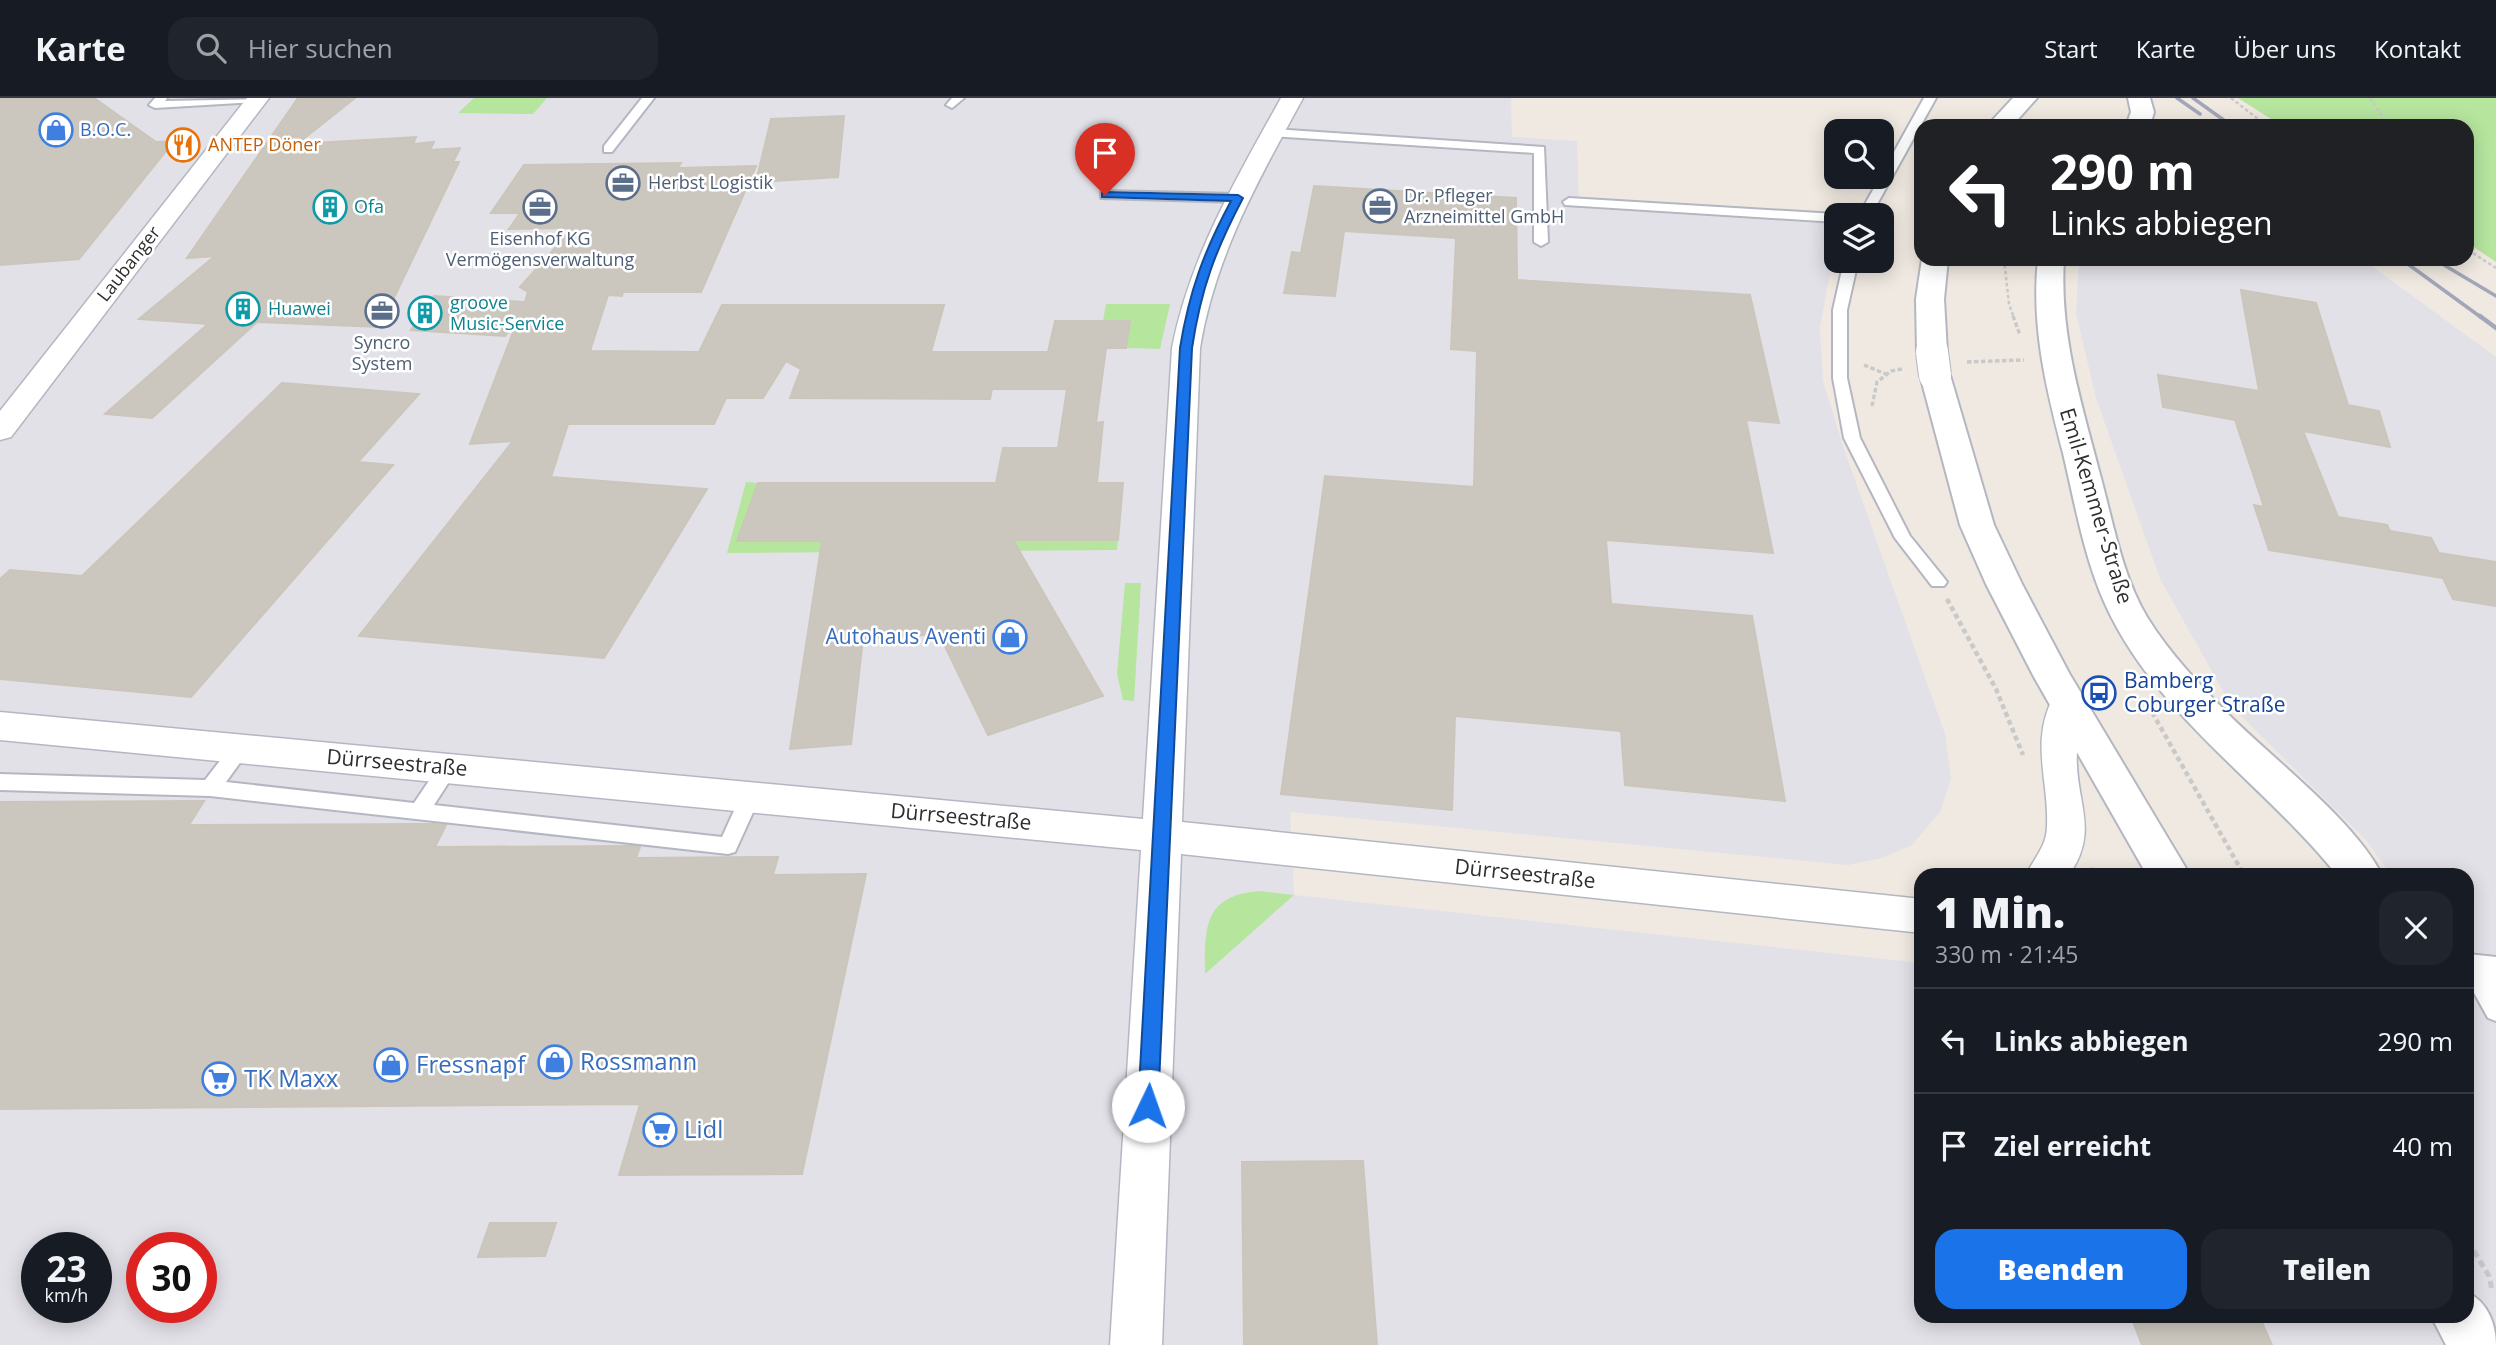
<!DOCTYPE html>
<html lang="de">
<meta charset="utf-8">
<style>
body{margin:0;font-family:"Open Sans",sans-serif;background:#20242c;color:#f1f3f6;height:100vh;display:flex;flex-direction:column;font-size:26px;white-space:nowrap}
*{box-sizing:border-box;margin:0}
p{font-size:23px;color:#9ea1a6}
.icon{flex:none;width:38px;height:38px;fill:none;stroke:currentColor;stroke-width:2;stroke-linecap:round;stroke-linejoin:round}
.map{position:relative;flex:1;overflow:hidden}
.drawer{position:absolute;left:1914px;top:770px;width:560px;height:455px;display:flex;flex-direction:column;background:#171b24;border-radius:21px;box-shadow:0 4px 18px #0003}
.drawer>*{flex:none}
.top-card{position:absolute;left:1914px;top:21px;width:560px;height:147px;border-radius:21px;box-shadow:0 4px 18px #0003;background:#202124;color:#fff;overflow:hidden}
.buttons{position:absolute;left:1824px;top:21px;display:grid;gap:14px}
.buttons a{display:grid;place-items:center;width:70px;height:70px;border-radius:14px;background:#171b24;box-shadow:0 4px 18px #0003;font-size:35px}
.speed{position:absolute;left:21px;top:1134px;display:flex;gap:14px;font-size:35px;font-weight:700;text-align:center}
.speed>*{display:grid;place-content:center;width:91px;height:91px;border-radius:50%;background:#171b24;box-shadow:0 4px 18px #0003;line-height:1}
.speed small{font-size:18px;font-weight:400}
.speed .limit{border:10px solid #d22;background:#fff;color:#111}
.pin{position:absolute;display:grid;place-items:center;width:60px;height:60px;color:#fff;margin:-72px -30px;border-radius:50% 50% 50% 0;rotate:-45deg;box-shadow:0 0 7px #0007}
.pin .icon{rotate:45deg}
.me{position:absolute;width:77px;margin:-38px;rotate:3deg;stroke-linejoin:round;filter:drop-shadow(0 0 5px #0008)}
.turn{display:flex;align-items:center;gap:24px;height:147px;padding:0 21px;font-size:32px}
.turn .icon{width:91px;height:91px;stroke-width:2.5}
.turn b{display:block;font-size:49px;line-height:60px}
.round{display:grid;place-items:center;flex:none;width:74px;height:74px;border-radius:21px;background:#20242c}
.summary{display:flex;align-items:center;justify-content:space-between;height:119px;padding:0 21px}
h1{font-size:42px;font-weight:800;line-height:52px}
.cta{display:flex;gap:14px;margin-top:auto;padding:14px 21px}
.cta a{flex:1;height:80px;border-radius:21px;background:#1a73e8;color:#fff;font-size:28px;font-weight:800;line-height:80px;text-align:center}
.cta a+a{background:#20242c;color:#f1f3f6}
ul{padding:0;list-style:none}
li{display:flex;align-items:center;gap:21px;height:105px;padding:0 21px;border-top:2px solid #363941}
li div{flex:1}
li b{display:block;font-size:26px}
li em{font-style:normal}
header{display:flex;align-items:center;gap:42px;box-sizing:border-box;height:98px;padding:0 35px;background:#171b24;border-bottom:2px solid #363941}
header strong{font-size:33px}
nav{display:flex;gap:38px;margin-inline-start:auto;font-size:24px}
.search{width:490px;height:63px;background:#20242c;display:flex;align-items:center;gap:18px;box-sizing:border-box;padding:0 24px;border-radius:21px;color:#9ea1a6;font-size:26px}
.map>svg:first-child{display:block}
.industrial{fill:#e3e1e8;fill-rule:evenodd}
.green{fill:#b6e59e}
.building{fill:#cbc7bf;stroke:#cbc5ba;stroke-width:2}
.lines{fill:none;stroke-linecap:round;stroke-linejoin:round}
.lane-casing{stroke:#b4b7c1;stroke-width:4}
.street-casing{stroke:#b4b7c1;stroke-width:3}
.secondary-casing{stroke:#b4b7c1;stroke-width:4}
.path-far3{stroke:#c9c9c9;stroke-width:2.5;stroke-dasharray:3.5 2.5;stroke-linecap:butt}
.path-far2{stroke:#c9c9c9;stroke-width:3.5;stroke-dasharray:4.5 2.5;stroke-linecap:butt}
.path-far1{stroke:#c9c9c9;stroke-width:4.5;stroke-dasharray:5 3.5;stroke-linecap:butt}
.path{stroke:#c9c9c9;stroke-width:5;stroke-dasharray:7 4.5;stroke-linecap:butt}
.lane{fill:#fff;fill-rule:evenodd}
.street{fill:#fff;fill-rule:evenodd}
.secondary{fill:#fff;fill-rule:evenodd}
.rail-far1{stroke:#a3a6b8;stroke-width:3.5}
.rail{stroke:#a3a6b8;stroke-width:4.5}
.secondary-bridge-casing{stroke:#b4b7c1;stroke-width:34;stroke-linecap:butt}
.secondary-bridge{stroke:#fff;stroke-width:32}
.route{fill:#1a73e8;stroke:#114b97;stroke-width:2}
.labels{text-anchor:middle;stroke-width:5;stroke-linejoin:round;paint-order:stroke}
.far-shop-label{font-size:18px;fill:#366cbe;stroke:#fff;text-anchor:start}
.far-food-label{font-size:18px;fill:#c56008;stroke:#fff;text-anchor:start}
.far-service-label{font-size:18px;fill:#4e5e75;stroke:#fff;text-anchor:start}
.far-culture-label{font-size:18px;fill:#0d838f;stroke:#fff;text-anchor:start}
.far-street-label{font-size:18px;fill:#2e2e2e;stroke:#fff}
.street-label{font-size:21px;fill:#2e2e2e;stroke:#fff}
.shop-label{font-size:21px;fill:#366cbe;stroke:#fff;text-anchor:end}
.transit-label{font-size:21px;fill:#164399;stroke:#fff;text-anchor:start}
.near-shop-label{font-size:24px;fill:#366cbe;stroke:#fff;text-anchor:start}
</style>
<header>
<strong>Karte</strong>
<div class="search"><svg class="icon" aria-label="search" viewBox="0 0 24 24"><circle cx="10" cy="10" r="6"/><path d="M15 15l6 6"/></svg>Hier suchen</div>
<nav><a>Start</a><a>Karte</a><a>Über uns</a><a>Kontakt</a></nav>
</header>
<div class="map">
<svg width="2496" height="1247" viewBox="0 0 2496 1247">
<rect width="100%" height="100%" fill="#efe9e1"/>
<!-- industrial -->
<path class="industrial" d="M0,0H1511L1512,39L1577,43L1579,110L1836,126L1837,163L1829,180L1820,230L1823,283L1844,351L1945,636L1951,681L1940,714L1912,747L1882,760L1848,767L1290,714L1294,797L1921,865L1922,1218H2468V899L2477,898L2468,885V777H2391L2366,742L2232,609L2160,481L2096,300L2076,215L2079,161H2362L2496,259V1247H0ZM37,1150H96V1209H37ZM142,1150H201V1209H142Z"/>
<!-- green -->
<g class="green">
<polygon points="474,0 547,0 533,16 458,15"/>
<polygon points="2238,0 2496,0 2496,164 2468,145 2468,28 2282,28"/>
<polygon points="1106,206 1170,206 1160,251 1126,250 1130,224 1103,223"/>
<polygon points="746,384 758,385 737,443 1118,442 1117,452 727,455"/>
<polygon points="1125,485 1141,485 1134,603 1123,602 1117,576"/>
<path d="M1259,793L1294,797L1205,876C1205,830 1203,798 1259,793Z"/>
</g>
<!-- building -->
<g class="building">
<polygon points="0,0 94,0 156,44 174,43 79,161 0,167"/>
<polygon points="298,0 355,0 297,46 416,39 413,46 434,44 430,52 460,50 453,64 459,64 380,229 257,224 152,320 105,316 208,226 139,221 215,158 187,160"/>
<polygon points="844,18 838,79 756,84 771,21"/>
<polygon points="681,65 678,70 756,68 701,194 623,194 622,198 608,197 590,253 699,254 722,207 944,207 931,254 1048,254 1055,223 1130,223 1126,250 1106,250 1096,325 1103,324 1097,385 1123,385 1118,442 1013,442 1103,598 988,637 939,536 863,541 851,646 790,651 822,443 737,443 758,385 996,385 1003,350 1058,350 1067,291 992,291 990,301 790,300 801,271 786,263 763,300 726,300 714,326 568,326 551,379 707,391 604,560 359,538 513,343 470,346 517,224 505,238 411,232 434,198 525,204 528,194 520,189 573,130 509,131 520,115 491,115 524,67"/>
<polygon points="1314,88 1516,100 1517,182 1750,197 1779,325 1746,322 1773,455 1606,442 1611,506 1752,518 1785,703 1625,687 1621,633 1455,618 1452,712 1281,696 1325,378 1474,389 1477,253 1451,251 1456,140 1344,133 1335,198 1284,195 1292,154 1301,155"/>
<polygon points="2241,192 2316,205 2348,307 2379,313 2390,349 2303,333 2338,419 2387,427 2390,433 2431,440 2439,455 2496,464 2496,508 2453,501 2443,480 2269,452 2254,407 2264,409 2235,322 2163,309 2158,277 2259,293"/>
<polygon points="282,285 419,296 358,364 393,367 191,599 0,581 0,481 10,472 82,478"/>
<polygon points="204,703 189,727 433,726 446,727 435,749 634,748 640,749 636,760 778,759 773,777 866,776 802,1076 619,1077 640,1006 0,1011 0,704"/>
<polygon points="1363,1063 1377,1247 1244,1247 1242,1064"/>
<polygon points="490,1125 556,1125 545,1158 478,1159"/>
<polygon points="2131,1218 2259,1218 2272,1247 2142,1247"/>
</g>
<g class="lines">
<defs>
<g id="lane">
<polygon points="155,0 167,0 165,3 263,1 257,4 155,10 149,7"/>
<polygon points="642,0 654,0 612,54 604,54 604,48"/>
<polygon points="952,0 964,0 952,10 946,7"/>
<polygon points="1924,0 1936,0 1871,117 1859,117"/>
<polygon points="1273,31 1544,49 1548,144 1541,148 1534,144 1534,55 1269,38 1269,32"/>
<polygon points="1105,93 1238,96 1244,100 1238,104 1101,100 1101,94"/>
<polygon points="1569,100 1836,116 1841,117 1836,117 1836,124 1565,107 1563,104"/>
<polygon points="1844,163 1858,163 1847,212 1847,280 1860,340 1910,438 1944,480 1947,484 1944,488 1932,488 1895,440 1844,340 1833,280 1833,212"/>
<polygon points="240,644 247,646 250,651 226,684 414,705 441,665 448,662 455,665 458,670 434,707 722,739 743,693 750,691 757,693 760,699 735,754 728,756 210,698 0,692 0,676 205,682 233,646"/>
<polygon points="2475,866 2483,869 2496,892 2496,923 2488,920 2468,884 2468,869"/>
</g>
<g id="street">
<polygon points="247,0 269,0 11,339 0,342 0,313"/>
<path d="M1281,0H1303C1259,81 1215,158 1200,250L1182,724L1922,801V835L1181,756L1162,1247H1110L1141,752L0,642V614L1143,721L1172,250C1190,158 1236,81 1281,0Z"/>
<path d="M2068,592L2081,596L2086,605C2083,621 2078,638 2077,654C2074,702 2101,732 2069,777H2026C2034,760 2047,748 2047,728C2049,681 2029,642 2055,596Z"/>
</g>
<g id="secondary">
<polygon points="2013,0 2037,0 2012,28 1987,28"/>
<polygon points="2128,0 2150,0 2154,14 2150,28 2126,28 2131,14"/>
<polygon points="1922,161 1948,161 1944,201 1947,254 1942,260 1932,263 1922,260 1917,254 1916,201"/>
<path d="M2038,161H2064C2059,239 2083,310 2102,384C2114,429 2123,479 2147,519C2169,555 2200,587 2229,617C2274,662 2354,722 2382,777H2337C2264,686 2156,617 2106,508C2084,460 2075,406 2063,355C2046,290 2031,228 2038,161Z"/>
<polygon points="1935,268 1946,271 1950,277 1994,427 2022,486 2069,575 2190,777 2147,777 2034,579 1986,486 1960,427 1920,277 1924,271"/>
<polygon points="2468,856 2496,859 2496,897 2468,894"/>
<path d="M2468,1195C2488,1204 2496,1227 2496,1247H2446L2431,1218H2468Z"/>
</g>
</defs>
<!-- lane casing -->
<use href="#lane" class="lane-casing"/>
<!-- street casing -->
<use href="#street" class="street-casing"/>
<!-- secondary casing -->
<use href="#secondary" class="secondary-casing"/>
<!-- path-far3 -->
<g class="path-far3">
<polyline points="2231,0 2267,28"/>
<polyline points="2370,0 2389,28"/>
<polyline points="2468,152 2496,170"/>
<polyline points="2004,161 2009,206 2014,220"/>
</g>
<!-- path-far2 -->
<g class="path-far2">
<polyline points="2013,218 2020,237"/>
<polyline points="1967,264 2024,262"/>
<polyline points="1864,267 1886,276"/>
<polyline points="1872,308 1877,284 1891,273 1902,271"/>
</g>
<!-- path-far1 -->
<g class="path-far1">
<polyline points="1947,501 1996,591 2023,657"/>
<polyline points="2148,607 2244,777"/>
<polyline points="2091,771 2101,777"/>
</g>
<!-- path -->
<polyline class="path" points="2468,1143 2489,1178 2492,1192"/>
<!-- lane -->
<use href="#lane" class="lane"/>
<!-- street -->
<use href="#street" class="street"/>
<!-- secondary -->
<use href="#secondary" class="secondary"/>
<!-- rail-far1 -->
<g class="rail-far1">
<polyline points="2177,0 2200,16"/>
<polyline points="2193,0 2232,28"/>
<polyline points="2401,161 2482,220"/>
<polyline points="2434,161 2496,198"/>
</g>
<!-- rail -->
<polyline class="rail" points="2480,218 2496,230"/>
<defs>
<polyline id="secondary-bridge" points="1932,254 1935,277"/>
</defs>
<!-- secondary-bridge casing -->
<use href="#secondary-bridge" class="secondary-bridge-casing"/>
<!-- secondary-bridge -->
<use href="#secondary-bridge" class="secondary-bridge"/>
</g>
<!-- route -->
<path class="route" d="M1105,94L1238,97L1243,100C1215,153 1201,191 1192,250L1158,1008L1155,1015L1148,1017L1141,1015L1138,1008L1180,250C1189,194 1204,153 1231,103L1102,99V95Z"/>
<!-- icons -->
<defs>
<symbol id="shop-ring" viewBox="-11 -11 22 22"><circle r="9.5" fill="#fff" stroke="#3f7fe0" stroke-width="1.5"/><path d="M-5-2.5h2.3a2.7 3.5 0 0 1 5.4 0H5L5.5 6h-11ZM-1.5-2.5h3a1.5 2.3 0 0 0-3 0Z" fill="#3f7fe0"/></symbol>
<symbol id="restaurant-ring" viewBox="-11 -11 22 22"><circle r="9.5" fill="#fff" stroke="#e8710a" stroke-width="1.5"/><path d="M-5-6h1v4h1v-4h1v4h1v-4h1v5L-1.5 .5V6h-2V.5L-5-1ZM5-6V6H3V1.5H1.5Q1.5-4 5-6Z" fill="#e8710a"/></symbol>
<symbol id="office-ring" viewBox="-11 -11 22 22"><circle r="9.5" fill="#fff" stroke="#5c6f8a" stroke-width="1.5"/><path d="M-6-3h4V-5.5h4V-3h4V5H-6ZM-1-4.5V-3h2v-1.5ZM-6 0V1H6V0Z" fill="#5c6f8a"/></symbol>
<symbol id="building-ring" viewBox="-11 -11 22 22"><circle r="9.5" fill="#fff" stroke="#0f9aa8" stroke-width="1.5"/><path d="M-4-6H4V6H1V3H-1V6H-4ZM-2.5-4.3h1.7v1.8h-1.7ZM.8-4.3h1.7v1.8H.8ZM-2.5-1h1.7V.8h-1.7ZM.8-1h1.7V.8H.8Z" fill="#0f9aa8"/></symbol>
<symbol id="bus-ring" viewBox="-11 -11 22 22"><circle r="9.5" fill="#fff" stroke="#1a4fb4" stroke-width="1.5"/><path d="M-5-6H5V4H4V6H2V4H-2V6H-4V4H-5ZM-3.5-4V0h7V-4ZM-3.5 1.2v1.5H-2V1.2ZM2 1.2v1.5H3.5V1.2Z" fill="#1a4fb4"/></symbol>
<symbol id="supermarket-ring" viewBox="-11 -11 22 22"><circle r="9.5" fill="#fff" stroke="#3f7fe0" stroke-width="1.5"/><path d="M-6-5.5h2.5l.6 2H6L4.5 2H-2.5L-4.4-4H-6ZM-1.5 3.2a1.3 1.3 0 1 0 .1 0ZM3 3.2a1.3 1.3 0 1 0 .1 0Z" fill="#3f7fe0"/></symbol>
</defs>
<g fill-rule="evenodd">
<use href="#shop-ring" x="37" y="13" width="38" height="38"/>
<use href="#restaurant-ring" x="164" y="28" width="38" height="38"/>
<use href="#office-ring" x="604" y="66" width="38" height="38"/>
<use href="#office-ring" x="1361" y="89" width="38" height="38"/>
<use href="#building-ring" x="311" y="90" width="38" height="38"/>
<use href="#office-ring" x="521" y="90" width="38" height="38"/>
<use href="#building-ring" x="224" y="192" width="38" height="38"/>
<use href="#office-ring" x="363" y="194" width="38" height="38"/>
<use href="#building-ring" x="406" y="196" width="38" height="38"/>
<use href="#shop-ring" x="991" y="520" width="38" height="38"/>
<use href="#bus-ring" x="2080" y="576" width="38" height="38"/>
<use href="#shop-ring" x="536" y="945" width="38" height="38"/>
<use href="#shop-ring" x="372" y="948" width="38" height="38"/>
<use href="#supermarket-ring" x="200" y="962" width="38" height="38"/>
<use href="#supermarket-ring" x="641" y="1013" width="38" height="38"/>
</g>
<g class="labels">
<!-- far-shop labels -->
<g class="far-shop-label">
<text x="80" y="38">B.O.C.</text>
</g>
<!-- far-food labels -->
<g class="far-food-label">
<text x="208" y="53">ANTEP Döner</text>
</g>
<!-- far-service labels -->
<g class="far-service-label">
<text x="648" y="91">Herbst Logistik</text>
<text x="1404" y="104">Dr. Pfleger<tspan x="1404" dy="21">Arzneimittel GmbH</tspan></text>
<text x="540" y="147" text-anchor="middle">Eisenhof KG<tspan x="540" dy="21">Vermögensverwaltung</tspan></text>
<text x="382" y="251" text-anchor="middle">Syncro<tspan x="382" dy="21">System</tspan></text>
</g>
<!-- far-culture labels -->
<g class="far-culture-label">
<text x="354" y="115">Ofa</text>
<text x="450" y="211">groove<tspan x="450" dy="21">Music-Service</tspan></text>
<text x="268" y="217">Huawei</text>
</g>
<!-- far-street labels -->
<g class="far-street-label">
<text transform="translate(129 166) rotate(-52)" y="6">Laubanger</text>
</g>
<!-- street labels -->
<g class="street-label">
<text transform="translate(2096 408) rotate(73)" y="7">Emil-Kemmer-Straße</text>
<text transform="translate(397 665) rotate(5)" y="7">Dürrseestraße</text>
<text transform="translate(961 719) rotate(5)" y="7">Dürrseestraße</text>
<text transform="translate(1525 776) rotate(6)" y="7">Dürrseestraße</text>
</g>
<!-- shop labels -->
<g class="shop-label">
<text x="986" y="546">Autohaus Aventi</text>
</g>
<!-- transit labels -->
<g class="transit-label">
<text x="2124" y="590">Bamberg<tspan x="2124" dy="24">Coburger Straße</tspan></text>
</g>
<!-- near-shop labels -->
<g class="near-shop-label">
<text x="580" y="972">Rossmann</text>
<text x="416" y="975">Fressnapf</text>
<text x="244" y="989">TK Maxx</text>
<text x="684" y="1040">Lidl</text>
</g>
</g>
</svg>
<div class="buttons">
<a><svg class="icon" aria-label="search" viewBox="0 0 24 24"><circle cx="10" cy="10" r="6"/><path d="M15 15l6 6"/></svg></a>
<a><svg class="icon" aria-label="layers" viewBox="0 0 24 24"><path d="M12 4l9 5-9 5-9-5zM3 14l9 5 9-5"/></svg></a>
</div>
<div class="speed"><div>23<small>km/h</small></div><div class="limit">30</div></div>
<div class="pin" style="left:1105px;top:97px;background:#d93025"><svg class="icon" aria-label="arrive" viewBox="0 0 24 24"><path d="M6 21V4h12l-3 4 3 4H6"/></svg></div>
<svg class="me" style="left:1148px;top:1008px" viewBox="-20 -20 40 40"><circle r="19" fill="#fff"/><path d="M0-13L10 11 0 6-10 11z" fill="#1a73e8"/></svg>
<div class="top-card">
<div class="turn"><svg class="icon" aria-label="left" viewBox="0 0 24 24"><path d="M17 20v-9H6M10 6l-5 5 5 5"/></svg><div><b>290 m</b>Links abbiegen</div></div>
</div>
<section class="drawer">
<div class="summary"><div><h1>1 Min.</h1><p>330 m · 21:45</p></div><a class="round"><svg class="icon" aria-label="close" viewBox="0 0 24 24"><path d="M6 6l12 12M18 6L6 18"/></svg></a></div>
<ul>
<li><svg class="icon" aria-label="left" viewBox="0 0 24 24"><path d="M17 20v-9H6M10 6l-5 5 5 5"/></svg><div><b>Links abbiegen</b></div><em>290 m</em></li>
<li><svg class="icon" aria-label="arrive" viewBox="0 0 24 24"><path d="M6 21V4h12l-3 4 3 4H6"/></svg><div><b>Ziel erreicht</b></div><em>40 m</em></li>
</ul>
<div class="cta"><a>Beenden</a><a>Teilen</a></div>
</section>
</div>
